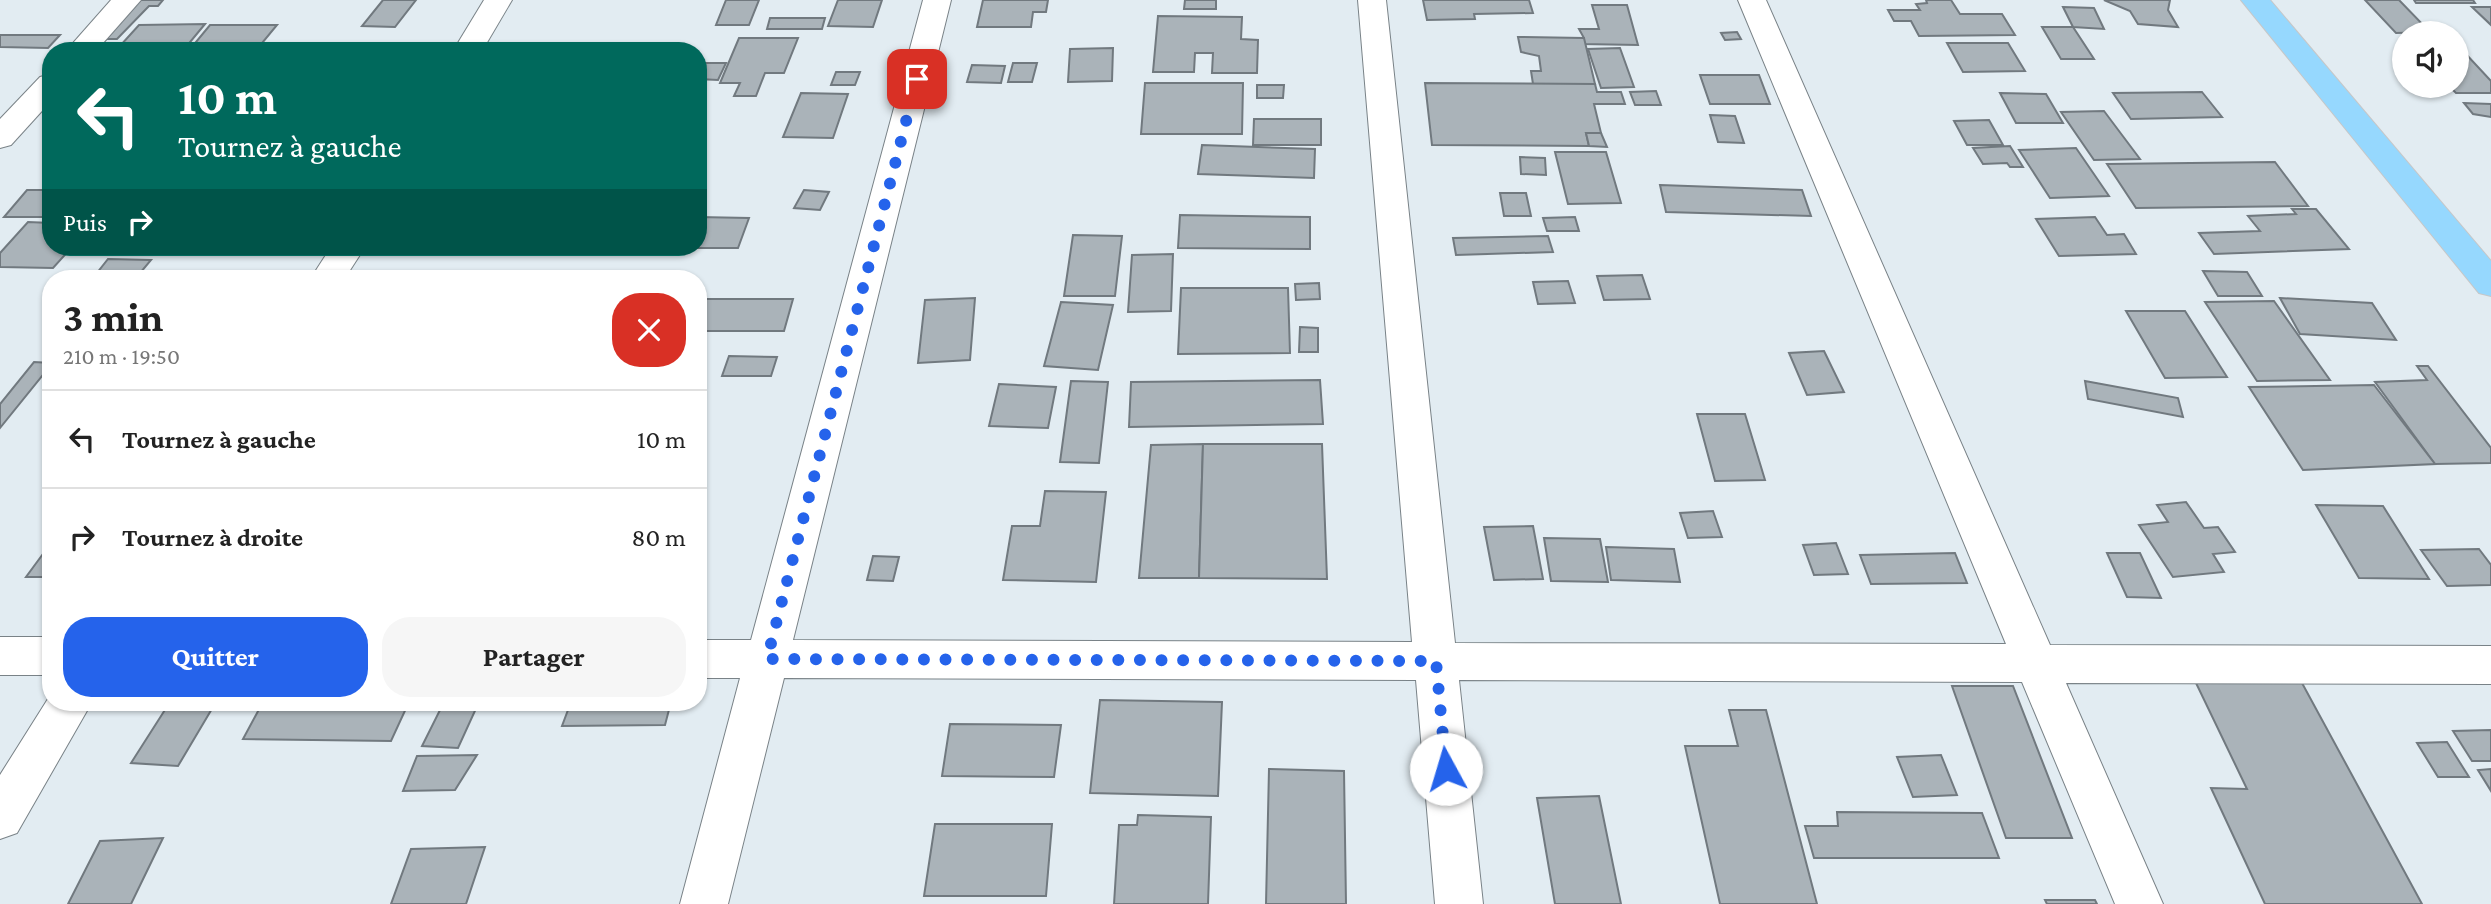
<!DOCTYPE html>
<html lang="fr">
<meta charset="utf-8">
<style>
body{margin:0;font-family:"Crimson Pro",serif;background:#f6f6f6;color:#222;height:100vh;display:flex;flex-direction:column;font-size:26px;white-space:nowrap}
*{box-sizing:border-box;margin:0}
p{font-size:23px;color:#767676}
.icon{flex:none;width:38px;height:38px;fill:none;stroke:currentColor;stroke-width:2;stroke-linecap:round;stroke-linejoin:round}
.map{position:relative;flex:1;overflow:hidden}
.side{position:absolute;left:42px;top:270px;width:665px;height:441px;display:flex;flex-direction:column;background:#fff;border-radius:28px;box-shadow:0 2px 5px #0004}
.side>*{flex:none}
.banner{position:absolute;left:42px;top:42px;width:665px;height:214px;border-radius:28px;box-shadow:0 2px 5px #0004;background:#00695c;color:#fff;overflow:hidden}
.buttons{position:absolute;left:2392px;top:21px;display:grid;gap:14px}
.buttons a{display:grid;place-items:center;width:77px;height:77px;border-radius:50%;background:#fff;box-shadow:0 2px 5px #0004;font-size:35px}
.pin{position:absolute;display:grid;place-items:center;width:60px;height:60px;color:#fff;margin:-30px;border-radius:14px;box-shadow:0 4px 10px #0006}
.me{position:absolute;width:77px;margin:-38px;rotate:354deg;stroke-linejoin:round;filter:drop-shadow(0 0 5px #0008)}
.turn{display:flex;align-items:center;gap:24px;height:147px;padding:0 21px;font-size:32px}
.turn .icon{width:91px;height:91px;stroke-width:2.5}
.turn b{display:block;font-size:49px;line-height:60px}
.then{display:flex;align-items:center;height:66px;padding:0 21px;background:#0003;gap:14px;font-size:26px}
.round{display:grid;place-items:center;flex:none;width:74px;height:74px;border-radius:28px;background:#f6f6f6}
.overview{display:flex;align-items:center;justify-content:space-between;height:119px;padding:0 21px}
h1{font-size:42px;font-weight:700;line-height:52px}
.cta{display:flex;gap:14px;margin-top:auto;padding:14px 21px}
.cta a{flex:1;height:80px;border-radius:28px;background:#2563eb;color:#fff;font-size:28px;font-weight:700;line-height:80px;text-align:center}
.cta a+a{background:#f6f6f6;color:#222}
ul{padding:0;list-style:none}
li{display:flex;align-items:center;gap:21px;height:98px;padding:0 21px;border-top:2px solid #e0e0e0}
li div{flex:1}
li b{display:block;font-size:26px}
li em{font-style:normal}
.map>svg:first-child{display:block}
.building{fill:#aab3b9;stroke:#71797f;stroke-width:2}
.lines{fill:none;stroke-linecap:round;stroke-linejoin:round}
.minor-casing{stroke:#798287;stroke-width:2}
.trunk-casing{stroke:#c6c7c8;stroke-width:2}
.minor{fill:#fff;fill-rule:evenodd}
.trunk{fill:#96d8fe;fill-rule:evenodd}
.route{stroke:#2563eb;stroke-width:12;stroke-dasharray:0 21.6}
</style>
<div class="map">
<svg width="2491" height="904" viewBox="0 0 2491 904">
<rect width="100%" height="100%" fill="#e2ecf2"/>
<!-- building -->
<g class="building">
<polygon points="137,0 163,0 158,6 149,6 117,39 100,39"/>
<polygon points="383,0 416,0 395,27 362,26"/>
<polygon points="726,0 759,0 749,25 716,25"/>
<polygon points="838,0 882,0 873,27 828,26"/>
<polygon points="983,0 1048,0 1046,12 1033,12 1031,27 977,27"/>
<polygon points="1185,0 1216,0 1216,9 1184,9"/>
<polygon points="1423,0 1529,0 1533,13 1474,14 1475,19 1427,20"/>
<polygon points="1926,0 1951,0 1960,14 2002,14 2015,35 1919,36 1911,21 1894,21 1888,10 1920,10 1916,4 1927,3"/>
<polygon points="2104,0 2170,0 2168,10 2178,27 2138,24 2130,11"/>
<polygon points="2365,0 2399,0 2430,32 2396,33"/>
<polygon points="2414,0 2473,0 2475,3 2416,3"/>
<polygon points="1592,5 1627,5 1638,45 1582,44 1584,38 1579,29 1599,29"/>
<polygon points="2063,7 2094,8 2104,29 2073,27"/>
<polygon points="2472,7 2491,7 2491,25"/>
<polygon points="1158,16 1242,17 1241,39 1258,40 1257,73 1212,73 1213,53 1195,53 1194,72 1153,72"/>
<polygon points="770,18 825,18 822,29 767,29"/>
<polygon points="205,24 186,47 119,47 139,25"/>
<polygon points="210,25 277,25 258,48 191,48"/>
<polygon points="2042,27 2073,27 2094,59 2061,59"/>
<polygon points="1737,32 1741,39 1725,40 1721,33"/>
<polygon points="0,35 60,35 48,48 0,47"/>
<polygon points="1518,37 1584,38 1595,84 1533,84 1531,71 1541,71 1539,56 1521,52"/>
<polygon points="739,38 798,38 784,73 765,73 756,96 734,96 740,83 720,83"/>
<polygon points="622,43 645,45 641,51 616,51"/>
<polygon points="1947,43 2008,43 2025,71 1963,72"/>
<polygon points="1113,48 1112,81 1068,82 1070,49"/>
<polygon points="1620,48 1634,87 1601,88 1588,49"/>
<polygon points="2457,53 2465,53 2491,81 2491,93 2456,93 2449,86 2457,86"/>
<polygon points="700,63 726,63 718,80 698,79"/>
<polygon points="1013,63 1037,63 1032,82 1008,82"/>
<polygon points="972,65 1005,66 1001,83 967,82"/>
<polygon points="836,72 860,72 855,85 831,85"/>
<polygon points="1700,75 1759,75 1770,104 1710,104"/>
<polygon points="1145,83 1243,83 1242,134 1141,134"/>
<polygon points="1425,83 1595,84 1597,92 1621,92 1625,104 1594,104 1601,133 1586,133 1589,146 1432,145"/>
<polygon points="1257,85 1284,85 1283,98 1257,98"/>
<polygon points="1656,91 1661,105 1635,105 1630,92"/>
<polygon points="2202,92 2222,117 2131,119 2113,93"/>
<polygon points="801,93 848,94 833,138 783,137"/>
<polygon points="2000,93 2046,94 2063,123 2016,123"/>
<polygon points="2464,103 2491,104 2491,117 2473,114"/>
<polygon points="2104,111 2140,159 2094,160 2061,112"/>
<polygon points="1710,115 1735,116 1744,143 1718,142"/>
<polygon points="1254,119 1321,119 1321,145 1253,145"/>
<polygon points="1989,120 2003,145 1967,145 1954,121"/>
<polygon points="1586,133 1601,133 1607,147 1589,146"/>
<polygon points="1202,145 1315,149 1314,178 1198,174"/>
<polygon points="2010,146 2023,167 2010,167 2007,163 1983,164 1973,148"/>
<polygon points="2076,148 2109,196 2050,198 2019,150"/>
<polygon points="1555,152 1606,152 1621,203 1568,204"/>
<polygon points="1520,157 1545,158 1546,175 1521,174"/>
<polygon points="2275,162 2308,206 2136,208 2107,164"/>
<polygon points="1660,185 1802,190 1811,216 1666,212"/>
<polygon points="27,190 51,190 51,217 4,217"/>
<polygon points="804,190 829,192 820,210 794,208"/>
<polygon points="1500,193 1526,193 1531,216 1504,216"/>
<polygon points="2292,209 2316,209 2349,249 2214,254 2199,233 2260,231 2248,216 2296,214"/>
<polygon points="1180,215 1310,217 1310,249 1178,248"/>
<polygon points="698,217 749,218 738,248 686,248 698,247"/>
<polygon points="1575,217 1579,231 1547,231 1543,218"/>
<polygon points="2095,217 2107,235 2124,234 2136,254 2059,256 2036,219"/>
<polygon points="28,222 51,223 51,247 72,247 53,268 0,267 0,253"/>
<polygon points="1073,235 1122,236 1115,296 1064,296"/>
<polygon points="1548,236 1553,252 1456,255 1453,238"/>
<polygon points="1173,254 1171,311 1128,312 1132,255"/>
<polygon points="108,259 151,260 136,278 93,278"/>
<polygon points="2203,271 2247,272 2262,296 2218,296"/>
<polygon points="1642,275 1650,299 1604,300 1597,276"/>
<polygon points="1568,281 1575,303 1538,304 1533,282"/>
<polygon points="1319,283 1320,299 1296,300 1295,284"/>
<polygon points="1181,288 1288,288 1290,353 1178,354"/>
<polygon points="975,298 970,360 918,363 925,300"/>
<polygon points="2280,298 2372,303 2396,340 2300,334"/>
<polygon points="698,299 793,299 784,331 698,331"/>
<polygon points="2274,301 2330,380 2257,381 2205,302"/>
<polygon points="1061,302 1113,305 1098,370 1044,366"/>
<polygon points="2126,311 2185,311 2227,377 2165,378"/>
<polygon points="1300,327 1318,328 1318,352 1299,352"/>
<polygon points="1824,351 1844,392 1807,395 1789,353"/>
<polygon points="729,356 777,357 771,376 722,376"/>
<polygon points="34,362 51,363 51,365 0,428 0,404"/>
<polygon points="2417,366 2428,366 2491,448 2491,463 2435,464 2375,382 2427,380"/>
<polygon points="1320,380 1323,424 1129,427 1131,382"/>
<polygon points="1071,381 1108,382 1099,463 1060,462"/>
<polygon points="2085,381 2178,398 2183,417 2088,399"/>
<polygon points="999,384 1056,387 1048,428 989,426"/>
<polygon points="2374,385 2435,464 2303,470 2249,387"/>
<polygon points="1697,414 1745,414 1765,480 1715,481"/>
<polygon points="1203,444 1199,578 1139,578 1151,445"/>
<polygon points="1203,444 1322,444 1327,579 1199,578"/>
<polygon points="1045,491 1106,492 1096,582 1003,580 1012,526 1040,526"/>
<polygon points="2186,502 2204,528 2218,527 2235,552 2213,554 2224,572 2173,577 2139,525 2168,522 2157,505"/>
<polygon points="2316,505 2383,506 2429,579 2359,578"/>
<polygon points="1713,511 1722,537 1688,538 1680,513"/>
<polygon points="1533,526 1543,579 1494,580 1484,527"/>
<polygon points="1544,538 1600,539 1608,582 1551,581"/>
<polygon points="51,543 51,577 26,577"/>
<polygon points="1836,543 1848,574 1814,575 1803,545"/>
<polygon points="1606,547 1674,549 1680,582 1611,580"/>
<polygon points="2479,549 2491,565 2491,585 2447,586 2421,550"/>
<polygon points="1955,553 1967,583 1871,584 1860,555"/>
<polygon points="2107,553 2140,553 2161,598 2127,597"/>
<polygon points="873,556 899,557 893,581 867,580"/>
<polygon points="2196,683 2302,683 2422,904 2265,904 2211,788 2247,789"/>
<polygon points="1952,686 2013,686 2072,838 2006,838"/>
<polygon points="1100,700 1222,702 1218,796 1090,793"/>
<polygon points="170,702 216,702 178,766 131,763"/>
<polygon points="263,702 409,702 391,741 243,739"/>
<polygon points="444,702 479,702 458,748 422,746"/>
<polygon points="571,702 671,702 665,725 562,726"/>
<polygon points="1729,710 1766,710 1817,904 1720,904 1685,746 1738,746"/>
<polygon points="950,724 1061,725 1054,777 942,776"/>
<polygon points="2491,730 2491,761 2472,761 2453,731"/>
<polygon points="2447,742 2469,777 2438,777 2417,743"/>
<polygon points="477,755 455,790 403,791 417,756"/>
<polygon points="1941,755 1957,795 1913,797 1897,757"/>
<polygon points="1269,769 1344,771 1346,904 1266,904"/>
<polygon points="2491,769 2491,791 2478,770"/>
<polygon points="1599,796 1621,904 1555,904 1537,798"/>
<polygon points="1837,812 1982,813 1999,858 1814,858 1805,826 1838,826"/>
<polygon points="1138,815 1211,817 1208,904 1114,904 1119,825 1137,825"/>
<polygon points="935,824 1052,824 1046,896 924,896"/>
<polygon points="163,838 131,904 68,904 100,841"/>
<polygon points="485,847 466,904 391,904 411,849"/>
<polygon points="2045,900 2095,900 2097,904 2047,904"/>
</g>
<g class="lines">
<defs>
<g id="minor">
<polygon points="111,0 141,0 96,51 66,51"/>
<polygon points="484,0 512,0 482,51 453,51"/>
<polygon points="923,0 951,0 793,640 1412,642 1358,0 1386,0 1455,643 2006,644 1738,0 1766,0 2050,645 2491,646 2491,684 2066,683 2163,904 2115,904 2022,682 1459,680 1483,904 1435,904 1416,680 784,678 728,904 680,904 740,678 698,678 698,640 751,640"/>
<polygon points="51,74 51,101 11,145 0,148 0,119 40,77"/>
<polygon points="331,247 365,247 345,278 311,278"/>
<rect x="0" y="637" width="51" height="38"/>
<polygon points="51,694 51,702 92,702 17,833 0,839 0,775"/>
</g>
<polygon id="trunk" points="2241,0 2270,0 2491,261 2491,296 2479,293"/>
</defs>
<!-- minor casing -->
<use href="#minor" class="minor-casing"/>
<!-- trunk casing -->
<use href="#trunk" class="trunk-casing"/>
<!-- minor -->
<use href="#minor" class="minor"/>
<!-- trunk -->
<use href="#trunk" class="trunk"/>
</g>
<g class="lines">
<!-- route -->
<polyline class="route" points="917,79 767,659 1436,661 1446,769"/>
</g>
</svg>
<div class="buttons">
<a><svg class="icon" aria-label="sound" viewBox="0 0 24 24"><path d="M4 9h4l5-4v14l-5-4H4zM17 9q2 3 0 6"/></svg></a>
</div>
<div class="pin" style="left:917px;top:79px;background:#d93025"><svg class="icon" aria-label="arrive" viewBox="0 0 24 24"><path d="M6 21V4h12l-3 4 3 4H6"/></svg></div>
<svg class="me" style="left:1446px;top:769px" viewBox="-20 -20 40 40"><circle r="19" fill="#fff"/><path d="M0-13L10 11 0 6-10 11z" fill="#2563eb"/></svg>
<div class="banner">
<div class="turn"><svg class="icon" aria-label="left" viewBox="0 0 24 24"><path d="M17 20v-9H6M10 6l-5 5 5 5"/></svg><div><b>10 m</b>Tournez à gauche</div></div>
<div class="then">Puis<svg class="icon" aria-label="right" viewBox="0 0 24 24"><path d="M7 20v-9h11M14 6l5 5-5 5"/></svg></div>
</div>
<section class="side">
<div class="overview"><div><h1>3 min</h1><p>210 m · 19:50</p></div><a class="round" style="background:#d93025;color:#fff"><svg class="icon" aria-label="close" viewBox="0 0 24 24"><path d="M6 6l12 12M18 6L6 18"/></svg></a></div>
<ul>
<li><svg class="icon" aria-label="left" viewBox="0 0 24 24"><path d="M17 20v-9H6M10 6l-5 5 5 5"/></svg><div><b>Tournez à gauche</b></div><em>10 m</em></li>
<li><svg class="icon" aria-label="right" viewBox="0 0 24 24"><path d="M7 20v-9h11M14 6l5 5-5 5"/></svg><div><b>Tournez à droite</b></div><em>80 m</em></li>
</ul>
<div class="cta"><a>Quitter</a><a>Partager</a></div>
</section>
</div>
